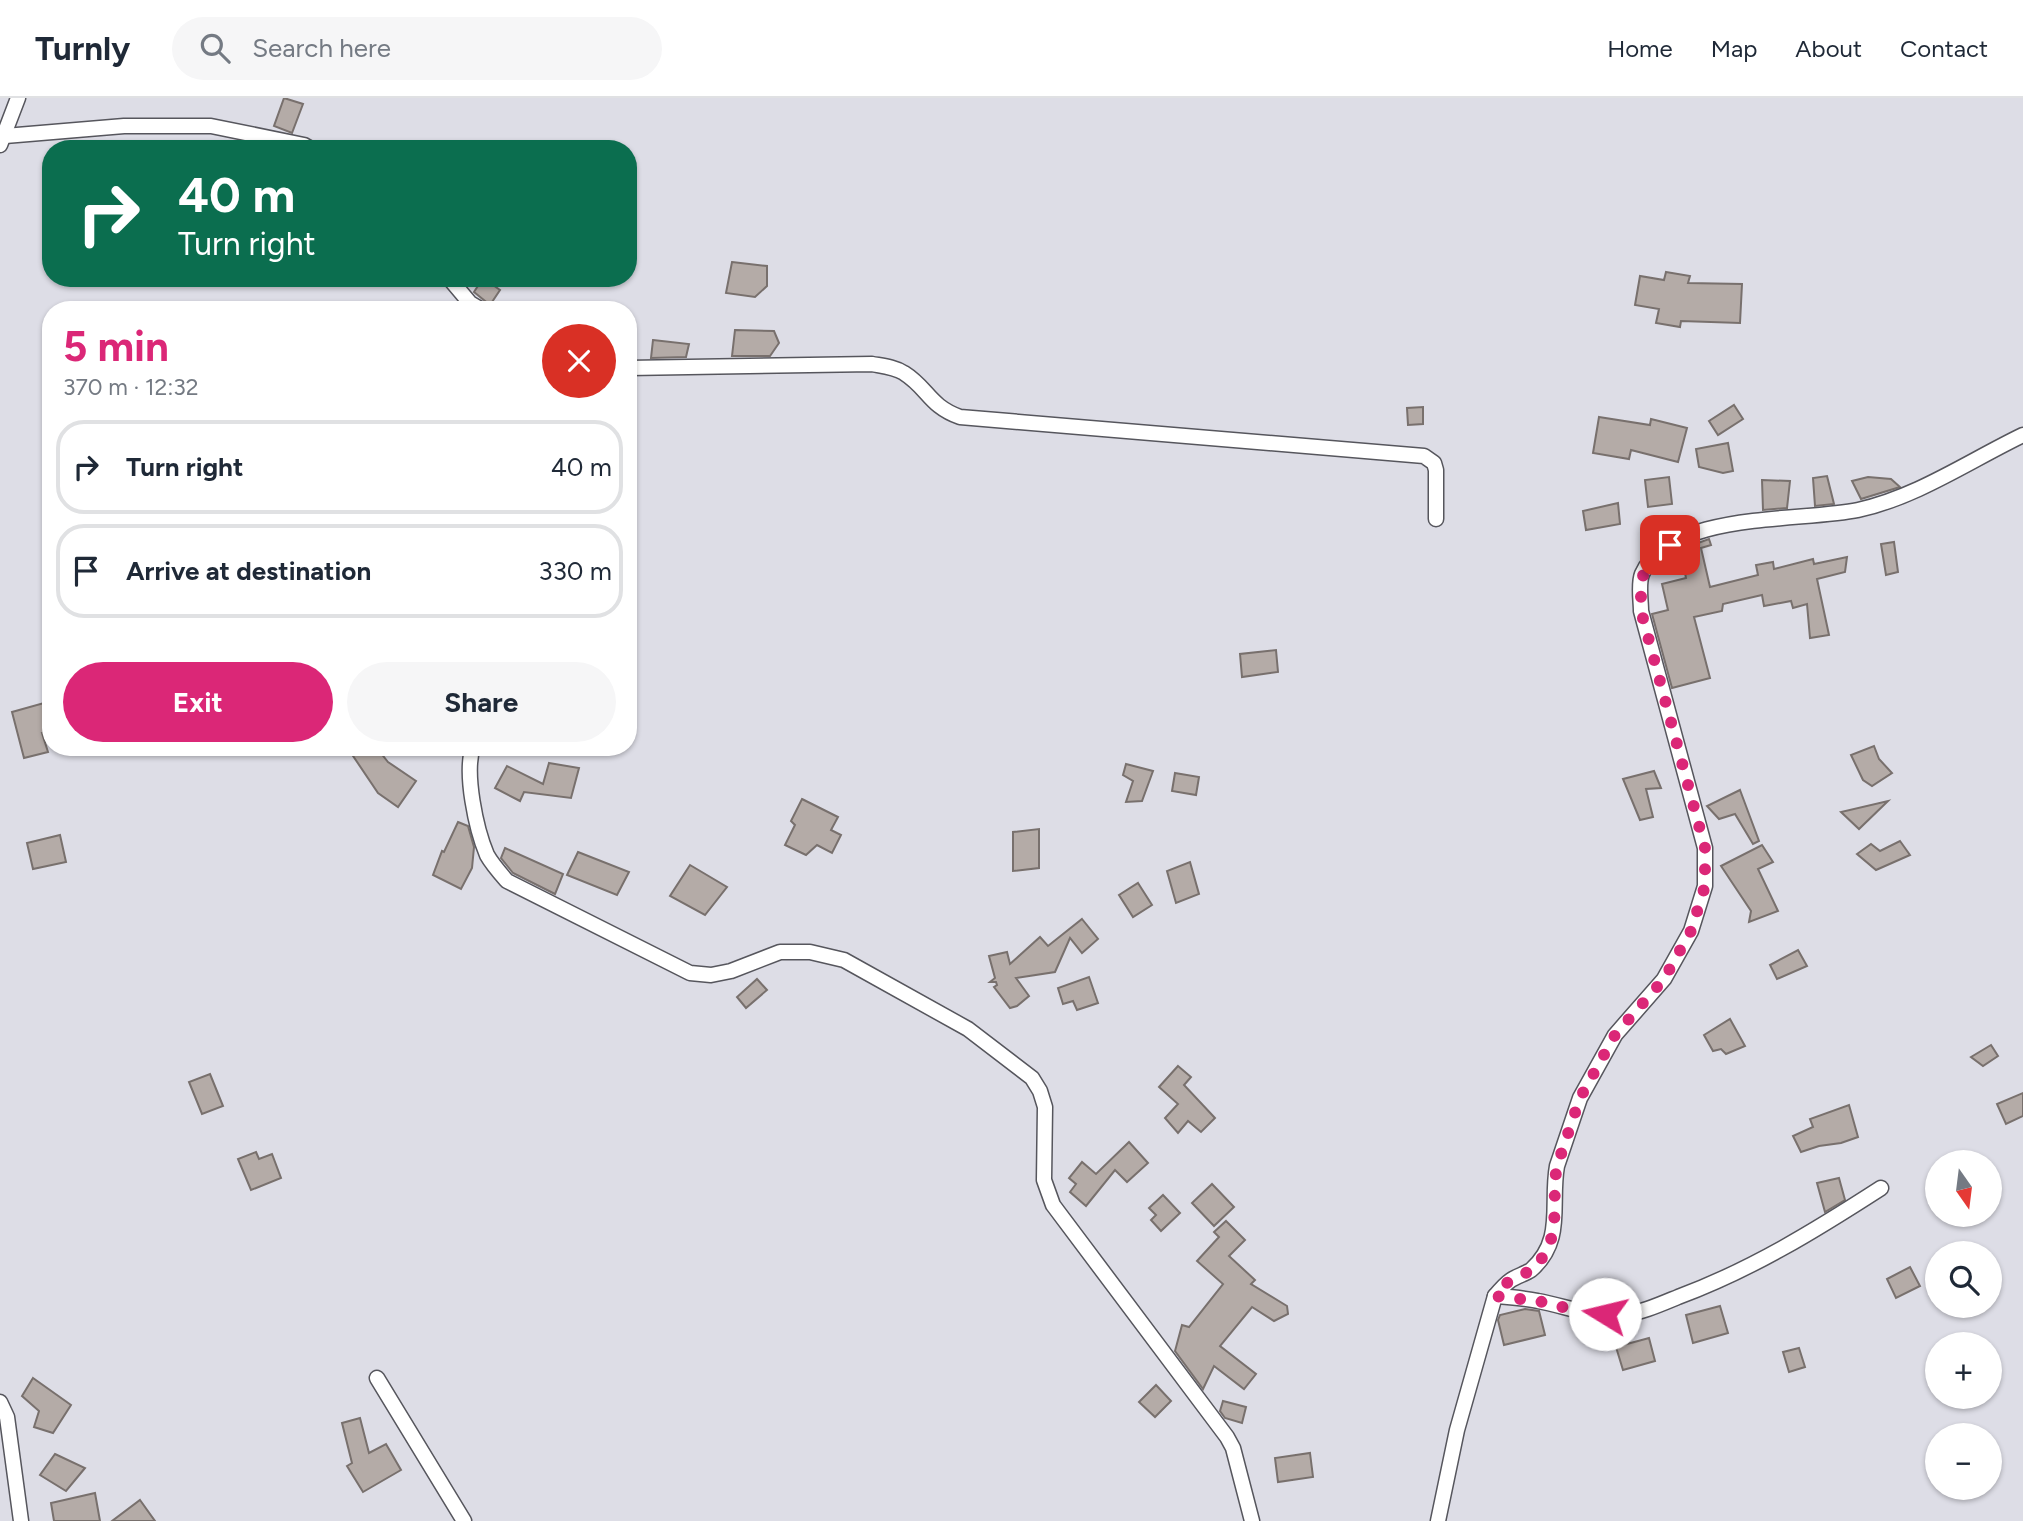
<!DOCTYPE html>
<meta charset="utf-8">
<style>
body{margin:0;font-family:Figtree,sans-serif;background:#f6f6f7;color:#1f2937;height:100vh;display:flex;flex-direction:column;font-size:26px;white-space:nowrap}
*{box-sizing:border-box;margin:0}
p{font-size:23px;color:#747a83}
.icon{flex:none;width:38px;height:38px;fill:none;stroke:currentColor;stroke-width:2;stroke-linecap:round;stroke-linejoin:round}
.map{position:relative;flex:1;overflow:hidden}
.panel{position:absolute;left:42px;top:203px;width:595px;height:455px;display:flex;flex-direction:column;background:#fff;border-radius:28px;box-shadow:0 2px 5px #0004}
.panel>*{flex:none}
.hud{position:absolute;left:42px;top:42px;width:595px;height:147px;border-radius:28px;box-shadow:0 2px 5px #0004;background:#0b6e4f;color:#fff;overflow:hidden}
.needle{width:46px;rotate:166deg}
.tools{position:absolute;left:1925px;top:1052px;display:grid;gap:14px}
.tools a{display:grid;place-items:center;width:77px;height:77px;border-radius:50%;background:#fff;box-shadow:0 2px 5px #0004;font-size:35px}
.pin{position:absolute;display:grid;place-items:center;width:60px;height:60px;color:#fff;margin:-30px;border-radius:14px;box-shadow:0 4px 10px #0006}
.me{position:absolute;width:77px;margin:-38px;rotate:279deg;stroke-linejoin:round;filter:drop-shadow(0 0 5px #0008)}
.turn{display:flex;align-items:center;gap:24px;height:147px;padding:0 21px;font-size:32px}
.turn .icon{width:91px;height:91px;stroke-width:2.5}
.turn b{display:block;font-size:49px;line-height:60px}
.round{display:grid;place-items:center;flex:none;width:74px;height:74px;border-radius:37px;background:#f6f6f7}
.summary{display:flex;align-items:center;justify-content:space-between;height:119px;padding:0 21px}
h1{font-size:42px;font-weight:700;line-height:52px;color:#db2777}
.cta{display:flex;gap:14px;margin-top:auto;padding:14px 21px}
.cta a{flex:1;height:80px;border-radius:42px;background:#db2777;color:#fff;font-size:28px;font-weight:700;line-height:80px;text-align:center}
.cta a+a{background:#f6f6f7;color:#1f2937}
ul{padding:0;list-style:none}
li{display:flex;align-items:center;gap:21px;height:94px;margin:0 14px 10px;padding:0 7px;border:4px solid #e0e1e3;border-radius:28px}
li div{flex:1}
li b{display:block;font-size:26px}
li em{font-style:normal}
header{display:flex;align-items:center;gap:42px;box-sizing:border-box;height:98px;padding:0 35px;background:#fff;border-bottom:2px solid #e0e1e3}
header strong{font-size:33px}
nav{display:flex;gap:38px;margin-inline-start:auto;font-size:24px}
.search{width:490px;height:63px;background:#f6f6f7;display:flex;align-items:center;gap:18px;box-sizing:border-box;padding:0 24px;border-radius:38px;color:#747a83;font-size:26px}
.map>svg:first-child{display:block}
.building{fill:#b4aba7;stroke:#78706d;stroke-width:2}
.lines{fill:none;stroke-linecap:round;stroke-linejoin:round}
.street-casing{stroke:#56565d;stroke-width:17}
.street{stroke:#fff;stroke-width:14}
.route{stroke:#db2777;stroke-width:12;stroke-dasharray:0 21.6}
</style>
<header>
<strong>Turnly</strong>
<div class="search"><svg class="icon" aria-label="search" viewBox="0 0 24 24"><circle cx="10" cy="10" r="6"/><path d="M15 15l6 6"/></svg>Search here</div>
<nav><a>Home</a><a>Map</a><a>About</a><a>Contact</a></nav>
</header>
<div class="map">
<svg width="2023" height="1423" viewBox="0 0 2023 1423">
<rect width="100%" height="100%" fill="#dddde6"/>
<!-- building -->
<g class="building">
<polygon points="284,0 303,6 292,35 274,28"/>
<polygon points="732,164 767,168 767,188 755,199 726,195"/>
<polygon points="1666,174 1690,178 1688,185 1742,186 1740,225 1681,223 1680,229 1656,225 1659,211 1635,207 1640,178 1664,182"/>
<polygon points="483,180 500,192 490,207 474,194"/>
<polygon points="735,232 774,233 779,245 770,258 732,258"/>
<polygon points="653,242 689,246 686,259 651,260"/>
<polygon points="1734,307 1743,321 1718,337 1709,323"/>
<polygon points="1423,309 1423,326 1408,327 1407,310"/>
<polygon points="1599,319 1650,327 1651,321 1687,330 1678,364 1631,352 1629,361 1593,355"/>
<polygon points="1728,345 1733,373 1723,375 1699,369 1696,351"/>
<polygon points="1827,378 1834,406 1815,408 1813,380"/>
<polygon points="1669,379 1672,406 1648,409 1645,382"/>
<polygon points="1868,379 1891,381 1900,389 1861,401 1852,383"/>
<polygon points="1762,382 1790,383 1787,410 1763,412"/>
<polygon points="1618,405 1620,426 1586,432 1583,413"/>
<polygon points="1709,441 1711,447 1701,450 1710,489 1758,477 1756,467 1773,464 1774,471 1813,461 1814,466 1847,459 1845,474 1817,481 1829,537 1810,540 1807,506 1793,510 1791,503 1764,508 1762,497 1723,506 1722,513 1694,519 1710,580 1672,590 1652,516 1668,512 1662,486 1686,480 1685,475 1691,474 1684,450"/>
<polygon points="1894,444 1898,474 1886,477 1881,446"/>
<polygon points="1276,552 1278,574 1242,579 1240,556"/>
<polygon points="51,603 51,633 42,635 48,654 24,660 12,614"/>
<polygon points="1874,648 1879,661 1892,675 1872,688 1863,682 1851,657"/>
<polygon points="347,649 376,649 388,664 416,683 398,709 378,695"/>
<polygon points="549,665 579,670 571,700 524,694 520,703 495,690 507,668 543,686"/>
<polygon points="1126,666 1153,673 1142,703 1126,704 1133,683 1123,677"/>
<polygon points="1654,673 1661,690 1646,691 1653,719 1640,722 1623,681"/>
<polygon points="1175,675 1199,679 1196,697 1172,693"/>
<polygon points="1740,692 1759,743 1753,746 1735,716 1719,721 1707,708"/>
<polygon points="802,701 838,719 831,732 841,737 832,755 817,747 806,757 785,747 795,727 791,723"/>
<polygon points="1888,703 1859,731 1841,714"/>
<polygon points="458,724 468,728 474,749 472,770 461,791 433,777 442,753 444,754"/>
<polygon points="1039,731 1039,770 1013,773 1013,734"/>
<polygon points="60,737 66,764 33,771 27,745"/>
<polygon points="1900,743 1910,757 1876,772 1857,756 1871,746 1880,753"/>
<polygon points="1762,747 1773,764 1758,771 1778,813 1749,824 1751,813 1721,768"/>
<polygon points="505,750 563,776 555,796 513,775 501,760"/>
<polygon points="578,754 629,774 617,797 567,777"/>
<polygon points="1190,764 1199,796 1176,805 1167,773"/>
<polygon points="690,767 727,789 705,817 670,798"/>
<polygon points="1138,785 1152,807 1133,819 1119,797"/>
<polygon points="1082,821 1098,841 1082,855 1070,840 1055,874 1016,880 1029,898 1017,908 1010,910 994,889 997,887 996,884 990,884 995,880 989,858 1007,854 1010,866 1040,839 1048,848"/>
<polygon points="1798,852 1807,868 1777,881 1770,867"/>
<polygon points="1089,879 1098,905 1077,912 1073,903 1063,906 1058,890"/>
<polygon points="757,881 767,892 746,910 737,899"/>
<polygon points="1730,921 1745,948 1726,956 1721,951 1713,953 1704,937"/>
<polygon points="1991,947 1998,958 1983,968 1971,959"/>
<polygon points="1178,968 1191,979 1184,987 1215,1020 1201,1034 1188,1023 1178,1035 1165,1020 1178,1006 1159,989"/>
<polygon points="210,976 223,1008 202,1016 189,984"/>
<polygon points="2023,995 2023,1018 2006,1026 1997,1006"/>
<polygon points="1849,1007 1858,1039 1841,1045 1819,1048 1801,1054 1793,1038 1813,1029 1810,1021"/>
<polygon points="1129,1044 1148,1065 1127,1084 1115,1072 1086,1108 1070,1094 1076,1086 1069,1080 1082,1064 1096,1076"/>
<polygon points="256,1054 259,1061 272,1056 281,1080 251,1092 238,1061"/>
<polygon points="1839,1080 1845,1102 1825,1114 1817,1085"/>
<polygon points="1212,1086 1234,1109 1214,1128 1192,1105"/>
<polygon points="1163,1097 1180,1115 1161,1133 1151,1122 1156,1117 1149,1110"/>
<polygon points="1226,1123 1245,1142 1229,1158 1255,1182 1251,1186 1287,1208 1288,1216 1274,1223 1252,1209 1220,1248 1256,1276 1244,1291 1214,1268 1203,1291 1175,1253 1182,1227 1189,1229 1223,1186 1197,1163 1219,1139 1214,1134"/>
<polygon points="1910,1169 1920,1188 1896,1200 1887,1181"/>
<polygon points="1720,1208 1728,1235 1693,1245 1686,1217"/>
<polygon points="1525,1211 1539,1213 1545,1237 1504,1247 1498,1222 1500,1217"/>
<polygon points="1649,1240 1655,1263 1623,1272 1616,1249"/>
<polygon points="1799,1250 1805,1269 1789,1274 1783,1254"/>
<polygon points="33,1280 71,1307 53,1335 34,1329 39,1313 22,1298"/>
<polygon points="1156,1287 1171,1303 1155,1319 1139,1304"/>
<polygon points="1223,1303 1246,1309 1242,1325 1225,1320 1220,1313"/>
<polygon points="360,1320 369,1355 386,1346 401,1372 363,1394 347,1368 352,1365 342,1325"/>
<polygon points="1310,1355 1313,1379 1278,1384 1275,1360"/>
<polygon points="55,1356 85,1370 66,1393 40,1377"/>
<polygon points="95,1395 100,1423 54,1423 51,1405"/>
<polygon points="140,1402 155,1423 112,1423"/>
</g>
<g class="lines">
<defs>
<g id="street">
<polyline points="5,38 124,28 211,28 304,47 311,51"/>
<polyline points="0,47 18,0"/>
<polyline points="449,180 470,205 482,212"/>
<path d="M628,270L872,266C883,268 895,269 904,275C928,290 929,308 960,319L1424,358L1434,365L1436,372V421"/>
<path d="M473,649C464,675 476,731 487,757C492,766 500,775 507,783L690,875L711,877L731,873L780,854H810L844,862L968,931L1032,980L1040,993L1045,1009L1044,1082L1053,1107L1227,1339L1233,1350L1252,1423"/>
<path d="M1495,1198C1509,1199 1524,1200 1538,1203C1566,1208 1593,1220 1622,1217C1641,1215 1661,1206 1678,1199C1751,1172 1816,1132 1881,1090"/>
<polyline points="377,1280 464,1423"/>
<polyline points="0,1304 7,1319 21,1423"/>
<path d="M1438,1423L1457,1332L1495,1198C1500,1192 1505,1186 1511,1182C1517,1178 1525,1176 1531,1172C1565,1142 1550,1106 1557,1068L1580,1000L1615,937L1664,881L1691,833L1705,788V750L1641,513C1641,503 1638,486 1642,476C1670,413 1800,424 1858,412C1917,399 1969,363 2023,337"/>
</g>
</defs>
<!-- street casing -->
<use href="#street" class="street-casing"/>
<!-- street -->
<use href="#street" class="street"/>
</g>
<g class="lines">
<!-- route -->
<path class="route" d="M1605,1216L1578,1213L1538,1203L1495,1198C1500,1192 1505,1186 1511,1182C1517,1178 1525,1176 1531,1172C1565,1142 1550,1106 1557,1068L1580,1000L1615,937L1664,881L1691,833L1705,788V750L1641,513C1641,481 1639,465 1670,447"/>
</g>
</svg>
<div class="tools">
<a><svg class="needle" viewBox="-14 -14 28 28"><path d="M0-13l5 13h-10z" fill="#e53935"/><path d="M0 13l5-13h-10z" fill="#747a83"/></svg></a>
<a><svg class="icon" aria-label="search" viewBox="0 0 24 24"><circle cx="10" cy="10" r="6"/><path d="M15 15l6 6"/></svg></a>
<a>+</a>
<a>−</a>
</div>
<div class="pin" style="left:1670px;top:447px;background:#d93025"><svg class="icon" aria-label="arrive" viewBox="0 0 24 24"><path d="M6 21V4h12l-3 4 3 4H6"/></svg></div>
<svg class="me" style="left:1605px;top:1216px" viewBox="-20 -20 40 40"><circle r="19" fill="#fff"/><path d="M0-13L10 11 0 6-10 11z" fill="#db2777"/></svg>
<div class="hud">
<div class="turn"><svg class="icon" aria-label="right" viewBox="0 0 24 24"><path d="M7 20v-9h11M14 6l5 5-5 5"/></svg><div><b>40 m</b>Turn right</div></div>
</div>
<section class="panel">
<div class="summary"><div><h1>5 min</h1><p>370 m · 12:32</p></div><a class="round" style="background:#d93025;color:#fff"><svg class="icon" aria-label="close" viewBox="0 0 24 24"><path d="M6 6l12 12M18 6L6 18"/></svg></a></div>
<ul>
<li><svg class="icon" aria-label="right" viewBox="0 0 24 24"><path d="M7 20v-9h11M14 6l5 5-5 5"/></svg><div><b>Turn right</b></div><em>40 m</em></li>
<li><svg class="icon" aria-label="arrive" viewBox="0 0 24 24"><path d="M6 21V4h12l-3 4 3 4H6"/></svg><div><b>Arrive at destination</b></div><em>330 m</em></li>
</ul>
<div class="cta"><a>Exit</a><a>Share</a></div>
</section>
</div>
